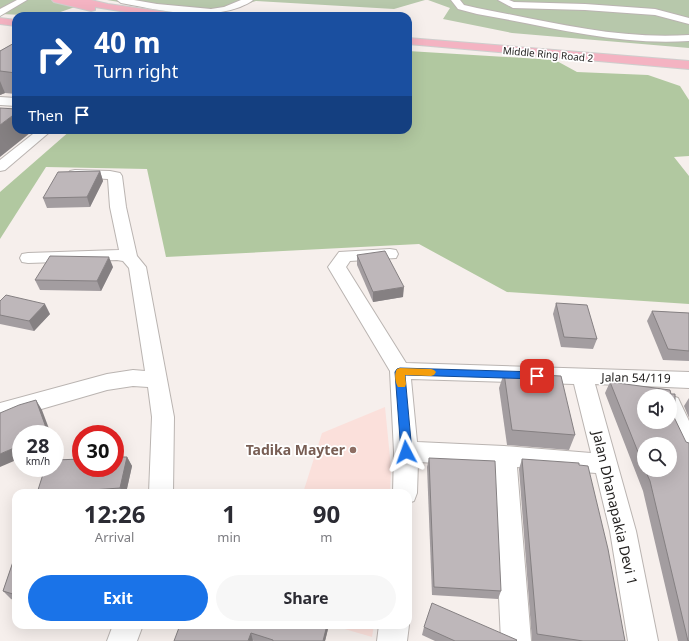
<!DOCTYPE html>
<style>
body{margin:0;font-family:"Noto Sans",sans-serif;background:#f7f7f7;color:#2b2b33;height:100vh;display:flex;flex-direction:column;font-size:15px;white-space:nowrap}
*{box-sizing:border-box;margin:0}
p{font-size:13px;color:#7c7c81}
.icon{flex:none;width:22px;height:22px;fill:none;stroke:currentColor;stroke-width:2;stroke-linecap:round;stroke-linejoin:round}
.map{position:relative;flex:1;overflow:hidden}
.panel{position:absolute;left:12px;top:489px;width:400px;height:140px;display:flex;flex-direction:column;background:#fff;border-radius:12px;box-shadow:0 4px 16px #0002}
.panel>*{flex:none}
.guide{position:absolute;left:12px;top:12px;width:400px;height:122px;border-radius:12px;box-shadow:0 4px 16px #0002;background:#1a4fa0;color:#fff;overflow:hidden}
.fabs{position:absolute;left:637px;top:389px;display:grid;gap:8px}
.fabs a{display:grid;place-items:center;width:40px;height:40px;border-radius:50%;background:#fff;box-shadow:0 4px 16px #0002;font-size:20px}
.speed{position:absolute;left:12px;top:425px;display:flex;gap:8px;font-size:20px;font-weight:700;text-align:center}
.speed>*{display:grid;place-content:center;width:52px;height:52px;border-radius:50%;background:#fff;box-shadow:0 4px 16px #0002;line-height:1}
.speed small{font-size:10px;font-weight:400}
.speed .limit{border:6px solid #d22;background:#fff;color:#111}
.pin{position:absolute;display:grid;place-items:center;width:34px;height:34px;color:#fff;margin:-17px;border-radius:8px;box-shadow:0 2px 6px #0006}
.me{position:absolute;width:44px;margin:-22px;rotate:356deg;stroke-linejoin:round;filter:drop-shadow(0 0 3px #0008)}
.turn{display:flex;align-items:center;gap:14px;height:84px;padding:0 16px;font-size:18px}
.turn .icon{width:52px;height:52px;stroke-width:2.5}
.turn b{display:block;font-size:28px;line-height:34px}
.then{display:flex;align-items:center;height:38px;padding:0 16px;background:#0003;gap:8px;font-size:15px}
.eta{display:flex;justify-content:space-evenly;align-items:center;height:68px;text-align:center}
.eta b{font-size:24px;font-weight:700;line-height:28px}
.action{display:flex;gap:8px;margin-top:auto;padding:8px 16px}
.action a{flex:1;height:46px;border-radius:24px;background:#1a73e8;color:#fff;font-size:16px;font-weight:700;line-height:46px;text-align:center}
.action a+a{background:#f7f7f7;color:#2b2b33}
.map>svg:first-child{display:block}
.education{fill:#fbe0db}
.green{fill:#b7c8ab}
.forest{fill:#b1c8a0}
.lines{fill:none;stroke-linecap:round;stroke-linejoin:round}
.minor-casing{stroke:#bab4b1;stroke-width:2}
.highway-casing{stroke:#cececd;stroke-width:2}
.minor{fill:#fff;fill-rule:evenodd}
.highway{fill:#f4b3c2;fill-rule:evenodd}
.wall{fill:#a39da0;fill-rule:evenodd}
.shaded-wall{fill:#858082}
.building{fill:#beb7ba;stroke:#858082;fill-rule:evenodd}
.route{fill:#1a73e8;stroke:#114b97}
.slow{fill:#f59e0b}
.education-dot{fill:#8d6e63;stroke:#fff;stroke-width:1.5}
.labels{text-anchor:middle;stroke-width:3.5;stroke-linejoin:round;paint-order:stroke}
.far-street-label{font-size:10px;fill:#201e1d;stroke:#fff}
.street-label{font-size:12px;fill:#201e1d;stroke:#fff}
.near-education-label{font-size:14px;font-weight:bold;fill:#785e54;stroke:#fff;text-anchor:end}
.near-street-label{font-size:14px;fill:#201e1d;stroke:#fff}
</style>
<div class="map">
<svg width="689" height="641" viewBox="0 0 689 641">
<rect width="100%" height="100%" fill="#f6efec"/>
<!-- education -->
<g class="education">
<polygon points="385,407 391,468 390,493 303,493 322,433"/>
<polygon points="331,625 374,625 372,637"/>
</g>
<!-- green -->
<g class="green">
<polygon points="0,0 95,0 49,16 0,14"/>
<polygon points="107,0 425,0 394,9 256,1 214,13 161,9"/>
<polygon points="428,0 689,0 689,48 512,33 443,19 450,8"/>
</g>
<!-- forest -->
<polygon class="forest" points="408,51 555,60 577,72 648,75 680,86 689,100 689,156 674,157 689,176 689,304 507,292 419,244 166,257 147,169 46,167 0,239 0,192 71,130 408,130"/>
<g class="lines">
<defs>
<g id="minor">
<polygon points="17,0 27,0 0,16 0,9"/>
<path d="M117,0H134L157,4L211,9L224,7L241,0H253C250,3 244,5 240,7C202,21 159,10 121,3Z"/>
<path d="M451,0H460L464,5L477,8C547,21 618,40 689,35V41C618,46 547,26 477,14L458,9Z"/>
<polygon points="498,0 509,0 514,2 585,4 655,9 689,18 689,24 655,15 585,10 513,8"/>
<polygon points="0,97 16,98 16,106 0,105"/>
<polygon points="38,130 52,130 5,170 0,171 0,160"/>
<polygon points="75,170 110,171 120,173 122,176 126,207 137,256 146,267 174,417 173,493 149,493 152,417 148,387 133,386 107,390 0,421 0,403 107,374 133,370 145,371 129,268 123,261 117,260 28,263 22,262 20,258 22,254 28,253 119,250 110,207 108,179 70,177 68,174 70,171"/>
<path d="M390,249L396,250L398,254L396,258L350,261L346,267L406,363L689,372V388L595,384L636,531L658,641H628L610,531L596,473L517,467L531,641H501L493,466L418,462L417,493L414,501L408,503V493H393L394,452L390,371L328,267L339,252ZM411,379L574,384L591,453L504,446L417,442Z"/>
<polygon points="670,395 678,398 689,421 689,454 681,451 667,422 670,422 670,396 668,396"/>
<polygon points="408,624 409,625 407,641 377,641 379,625 408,625"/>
<polygon points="113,625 143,625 137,641 107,641"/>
</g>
<g id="highway">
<polygon points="52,0 91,0 108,4 173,13 178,16 151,16 95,7 95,10 91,11 54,2"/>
<polygon points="0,18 16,20 16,26 0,24"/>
<polygon points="408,38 689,61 689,69 408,44"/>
</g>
</defs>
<!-- minor casing -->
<use href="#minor" class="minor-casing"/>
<!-- highway casing -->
<use href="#highway" class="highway-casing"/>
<!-- minor -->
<use href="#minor" class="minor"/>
<!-- highway -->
<use href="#highway" class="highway"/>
</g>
<!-- wall -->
<g class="wall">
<polygon points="16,42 16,94 5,93 0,95 0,51"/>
<polygon points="100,171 103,181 90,207 47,208 43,198"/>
<polygon points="357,255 403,297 373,302 357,265"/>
<polygon points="113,267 101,291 40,290 35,280"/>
<polygon points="0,301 50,314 34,331 0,324"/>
<polygon points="556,303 597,339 593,349 561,347 553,314"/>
<polygon points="652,311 689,313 689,361 663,360 647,321"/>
<polygon points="504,373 575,435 569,450 507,445 499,388"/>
<path d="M610,382L675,410L673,414L689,641H678L643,491L605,393ZM644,444L670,470H644Z"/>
<polygon points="689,398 689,418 684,406"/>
<polygon points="127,457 132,466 126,493 37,493"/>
<polygon points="429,458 501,591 498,599 432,595 427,467"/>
<polygon points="522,459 625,641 532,641 519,469"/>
<polygon points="16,553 16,601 11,599 3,591"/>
<polygon points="180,625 329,625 325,641 254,641"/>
<polygon points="424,627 516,641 435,641 422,635"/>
</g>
<!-- shaded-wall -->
<g class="shaded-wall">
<polygon points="0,81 5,93 0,95"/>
<polygon points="16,113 16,130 28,130 30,133 0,157 0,125"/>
<polygon points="100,171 103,181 90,207 87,197"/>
<polygon points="109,257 113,267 101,291 97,281"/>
<polygon points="404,287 403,297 373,302 373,292"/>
<polygon points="45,304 50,314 34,331 29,321"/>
<polygon points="36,400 42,410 51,434 45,434"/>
<polygon points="21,445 21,458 0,467 0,454"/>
<polygon points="127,457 132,466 126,493 122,493 120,488"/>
<polygon points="327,625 329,625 325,641 323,641"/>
<polygon points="251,633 253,641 248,641"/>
</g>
<!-- building -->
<g class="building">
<polygon points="64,14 89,16 60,16"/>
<polygon points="16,42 16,73 0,71 0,51"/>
<polygon points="0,108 16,109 16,113 0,125"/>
<polygon points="100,171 87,197 43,198 58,172"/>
<polygon points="385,251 404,287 373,292 357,255"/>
<polygon points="50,256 109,257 97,281 35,280"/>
<polygon points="6,295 45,304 29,321 0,315 0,301"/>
<polygon points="556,303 587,305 597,339 564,337"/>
<polygon points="652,311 689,313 689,351 668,349"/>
<polygon points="504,373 561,376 575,435 512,430"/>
<path d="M610,382L670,390L671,394H675V410L672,411V413L686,442L689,443V641H688L650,481L645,470H670V444H644V467ZM644,396H670V422H644Z"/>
<polygon points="36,400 48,433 45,434 21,434 21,445 0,454 0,413 19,405"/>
<polygon points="115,457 127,457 120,488 78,491 77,493 37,493 45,468 55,468 55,460 81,459 81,468 115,468"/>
<polygon points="429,458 495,461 501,591 434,587"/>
<polygon points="522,459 579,463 579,465 588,466 608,549 625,641 583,641 537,634"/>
<polygon points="16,553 16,595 3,591"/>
<polygon points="432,603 517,640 516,641 455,641 424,627"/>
<polygon points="180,625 327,625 323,641 273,641 273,640 251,633 248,641 174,641"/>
</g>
<!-- route -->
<polygon class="route" points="400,368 537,372 541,373 542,376 541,378 537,379 405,375 412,452 410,456 406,457 402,456 401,452 395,372 397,369"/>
<!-- slow -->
<path class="slow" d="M400,368L431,369L434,370L436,372L434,375L431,376L405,375L406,384L405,387H398C395,382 394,374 397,369Z"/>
<!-- markers -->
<circle class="education-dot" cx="353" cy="450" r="4"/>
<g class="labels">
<!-- far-street labels -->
<g class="far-street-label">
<text transform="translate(548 54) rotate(5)" y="4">Middle Ring Road 2</text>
</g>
<!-- street labels -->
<g class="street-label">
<text transform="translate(636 378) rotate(1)" y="4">Jalan 54/119</text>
</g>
<!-- near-education labels -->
<g class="near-education-label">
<text x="345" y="455">Tadika Mayter</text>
</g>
<!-- near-street labels -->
<g class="near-street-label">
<text transform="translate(615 508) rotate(77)" y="5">Jalan Dhanapakia Devi 1</text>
</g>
</g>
</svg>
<div class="fabs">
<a><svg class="icon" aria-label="sound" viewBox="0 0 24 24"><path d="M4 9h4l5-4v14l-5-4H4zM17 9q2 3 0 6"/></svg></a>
<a><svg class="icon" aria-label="search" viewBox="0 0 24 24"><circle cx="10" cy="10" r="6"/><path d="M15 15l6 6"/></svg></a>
</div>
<div class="speed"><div>28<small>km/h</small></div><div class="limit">30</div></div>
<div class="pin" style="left:537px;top:376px;background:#d93025"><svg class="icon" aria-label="arrive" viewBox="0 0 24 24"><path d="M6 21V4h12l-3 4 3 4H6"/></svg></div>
<svg class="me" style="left:406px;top:452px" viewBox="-20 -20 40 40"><path d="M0-17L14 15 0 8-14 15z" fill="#1a73e8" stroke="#fff" stroke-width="4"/></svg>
<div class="guide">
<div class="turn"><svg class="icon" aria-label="right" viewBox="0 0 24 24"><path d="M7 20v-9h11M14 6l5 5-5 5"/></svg><div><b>40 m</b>Turn right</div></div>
<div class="then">Then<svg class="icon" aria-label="arrive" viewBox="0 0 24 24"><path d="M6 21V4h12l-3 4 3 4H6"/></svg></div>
</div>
<section class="panel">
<div class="eta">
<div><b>12:26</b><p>Arrival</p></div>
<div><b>1</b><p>min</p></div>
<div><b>90</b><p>m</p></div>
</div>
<div class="action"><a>Exit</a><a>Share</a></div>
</section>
</div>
